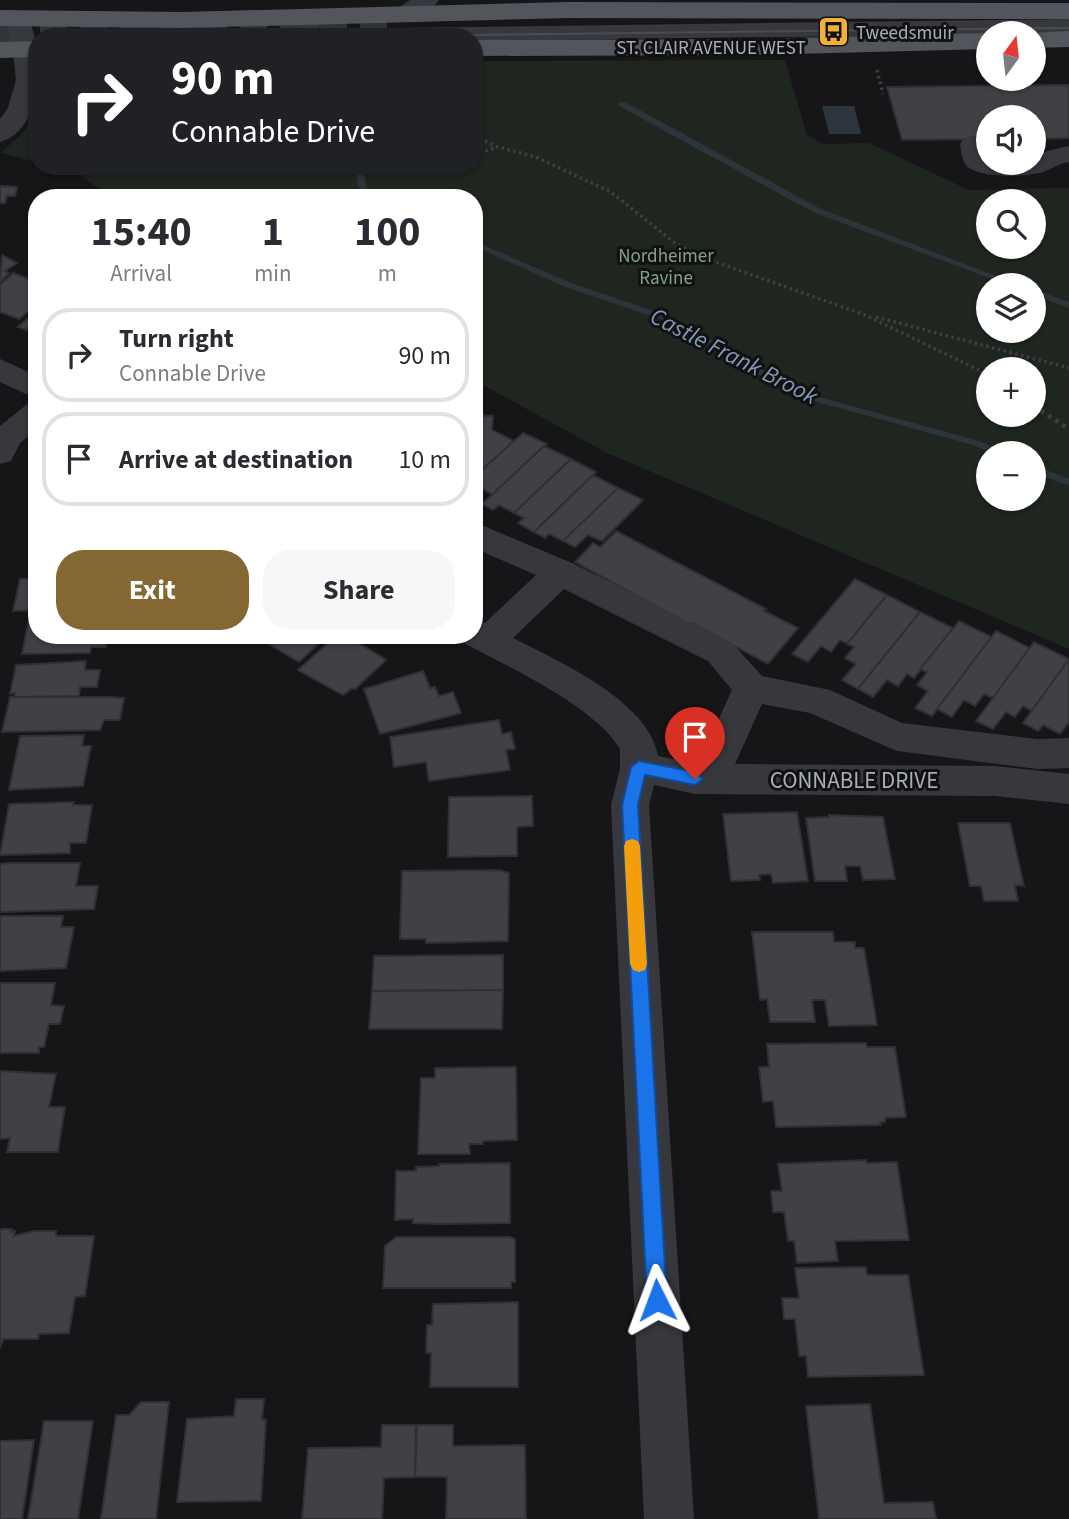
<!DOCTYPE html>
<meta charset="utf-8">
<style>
body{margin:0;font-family:"Source Sans 3",sans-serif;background:#f7f7f7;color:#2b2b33;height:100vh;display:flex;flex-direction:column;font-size:26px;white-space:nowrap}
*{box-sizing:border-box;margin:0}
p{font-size:23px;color:#7c7c81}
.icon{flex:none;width:38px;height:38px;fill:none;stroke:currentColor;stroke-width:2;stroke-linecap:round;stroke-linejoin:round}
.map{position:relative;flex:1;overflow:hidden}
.side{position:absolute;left:28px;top:189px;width:455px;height:455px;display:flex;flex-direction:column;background:#fff;border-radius:28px;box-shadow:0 2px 5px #0004}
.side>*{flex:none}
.banner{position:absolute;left:28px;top:28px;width:455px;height:147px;border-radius:28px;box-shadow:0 2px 5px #0004;background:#202124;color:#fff;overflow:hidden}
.needle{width:46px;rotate:15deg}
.fabs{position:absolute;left:976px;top:21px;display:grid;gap:14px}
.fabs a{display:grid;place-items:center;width:70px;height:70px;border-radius:50%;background:#fff;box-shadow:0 2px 5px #0004;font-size:35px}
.pin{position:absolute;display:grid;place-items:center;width:60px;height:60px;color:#fff;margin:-72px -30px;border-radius:50% 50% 50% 0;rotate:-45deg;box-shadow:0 0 7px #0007}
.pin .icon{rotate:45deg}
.me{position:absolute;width:77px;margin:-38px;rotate:357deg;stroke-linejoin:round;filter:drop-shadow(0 0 5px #0008)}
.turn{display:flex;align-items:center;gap:24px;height:147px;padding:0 28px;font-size:32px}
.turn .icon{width:91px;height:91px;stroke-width:2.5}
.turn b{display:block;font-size:49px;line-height:60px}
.eta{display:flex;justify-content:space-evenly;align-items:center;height:119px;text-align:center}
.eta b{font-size:42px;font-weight:700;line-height:49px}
.primary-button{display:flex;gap:14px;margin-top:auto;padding:14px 28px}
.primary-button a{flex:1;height:80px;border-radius:28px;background:#856733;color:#fff;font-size:28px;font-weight:700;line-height:80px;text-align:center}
.primary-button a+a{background:#f7f7f7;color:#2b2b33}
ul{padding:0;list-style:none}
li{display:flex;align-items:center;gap:21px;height:94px;margin:0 14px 10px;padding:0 14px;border:4px solid #e1e1e2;border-radius:28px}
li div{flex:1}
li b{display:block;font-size:26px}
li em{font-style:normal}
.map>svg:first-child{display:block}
.green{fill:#1e261f;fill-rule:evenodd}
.water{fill:#2c353c}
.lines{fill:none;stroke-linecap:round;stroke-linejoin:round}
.stream{fill:#2c353c;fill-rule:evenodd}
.building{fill:#404145;stroke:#303034;stroke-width:2}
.minor-tunnel{stroke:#333438;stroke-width:27;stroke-dasharray:27 13;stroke-linecap:butt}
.path-far1{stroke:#3d3f44;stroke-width:3.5;stroke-dasharray:2.5 3.5;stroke-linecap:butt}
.path{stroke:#3d3f44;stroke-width:4.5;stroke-dasharray:3.5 5;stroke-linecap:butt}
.minor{fill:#37383d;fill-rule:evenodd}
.major{fill:#53555c;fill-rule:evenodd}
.tram{stroke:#4a4c52;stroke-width:2}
.route{fill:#1a73e8;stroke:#114b97;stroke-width:2}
.slow{fill:#f59e0b}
.labels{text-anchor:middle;stroke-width:6;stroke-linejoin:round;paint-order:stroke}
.far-poi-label{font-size:19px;fill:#a8adb8;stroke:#111113;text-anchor:start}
.far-street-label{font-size:19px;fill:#a8adb8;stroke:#111113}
.far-park-label{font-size:19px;fill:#7fa381;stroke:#111113}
.street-label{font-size:23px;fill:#a8adb8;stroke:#111113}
.water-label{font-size:24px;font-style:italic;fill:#7f9bb3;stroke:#111113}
</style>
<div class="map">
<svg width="1069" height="1519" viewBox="0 0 1069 1519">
<rect width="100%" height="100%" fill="#161618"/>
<!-- green -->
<g class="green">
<path d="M785,60L807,135L823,144L869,143L969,190L1069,188V649L607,453L474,380V198H112L75,171L56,166H474V61ZM1034,201V247H989V201ZM1034,285V331H989V285ZM989,369H1034V415H989ZM1034,453V499H989V453Z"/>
<polygon points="37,117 37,162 0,153 19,137"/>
</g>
<!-- water -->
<polygon class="water" points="822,106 854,106 861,134 829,134"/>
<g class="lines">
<!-- stream -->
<g class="stream">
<polygon points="619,102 625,102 819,208 1019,285 1008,285 813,212 619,106"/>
<polygon points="355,166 363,166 366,186 376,198 368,198 358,186"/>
<polygon points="474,241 571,283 669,316 805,393 979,441 1003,451 1005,453 992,453 973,445 799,397 663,320 565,287 474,246"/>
<polygon points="1034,289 1069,302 1069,308 1034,295"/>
<polygon points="1034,465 1069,479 1069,486 1034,472"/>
</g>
</g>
<!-- building -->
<g class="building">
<polygon points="1069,85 1069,138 1034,139 1034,117 989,117 989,139 902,140 887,87"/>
<polygon points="0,186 17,187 15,196 7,196 5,203 0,203"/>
<polygon points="2,255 17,263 5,271 9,273 0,282"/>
<polygon points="13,273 32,280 37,276 37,304 19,319 0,312 0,285"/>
<polygon points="37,310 37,334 18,327"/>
<polygon points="474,415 493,416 492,430 514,441 474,477"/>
<polygon points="523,433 547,444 493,495 479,487 474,491 474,477"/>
<polygon points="544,446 571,459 514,513 499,505 493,510 482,504"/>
<polygon points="571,459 596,472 534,532 518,523 524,518 514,513"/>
<polygon points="593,475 618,488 563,541 549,534 545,538 534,532"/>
<polygon points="618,488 643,500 602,541 588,535 575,547 563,541"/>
<polygon points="34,497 37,497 37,521 29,521"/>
<polygon points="616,531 766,609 764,611 798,628 768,664 694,624 692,626 575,562 593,543 600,547"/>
<polygon points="37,578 37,610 13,611 20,579"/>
<polygon points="855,579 887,595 847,644 840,640 831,652 821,646 808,662 792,654"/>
<polygon points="887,595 920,612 858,689 842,680 856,664 845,658 854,647 847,644"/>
<polygon points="920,612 953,628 914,678 907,674 898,686 887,680 873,697 858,689"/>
<polygon points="959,621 992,637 932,716 915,708 928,691 917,685 927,672 920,669"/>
<polygon points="28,623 37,623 37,635 108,635 106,647 91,647 90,653 22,654"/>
<polygon points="996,631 1030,648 993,698 984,694 975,706 964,700 952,717 937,709"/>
<polygon points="277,635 328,635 299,662 267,643"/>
<polygon points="337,635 346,635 386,660 355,689 352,688 343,695 298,670"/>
<polygon points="1034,642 1069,659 1032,711 1023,706 1015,717 1006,712 993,729 976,721"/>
<polygon points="1069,659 1069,722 1060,734 1043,725 1038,731 1023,723"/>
<polygon points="86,661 85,670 100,670 97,687 80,687 79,696 14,697 15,693 10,694 16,665"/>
<polygon points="423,671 430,688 435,687 439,696 453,692 461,713 380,734 364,689"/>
<polygon points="10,697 109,697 124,698 120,720 104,720 100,730 2,732"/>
<polygon points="499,720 502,734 511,732 515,749 506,750 510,770 429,781 426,762 394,767 390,737"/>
<polygon points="84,735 82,746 91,746 83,786 9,790 20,736"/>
<polygon points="532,796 533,826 517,827 517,856 448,857 449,797"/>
<polygon points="74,802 73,805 92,805 86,843 70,843 70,853 0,855 9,804"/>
<polygon points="797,812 808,881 773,883 771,874 759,875 760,880 731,881 723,814"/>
<polygon points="829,815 883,817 895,879 863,880 860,866 845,866 847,881 815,881 806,818 829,817"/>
<polygon points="958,823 1010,823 1024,886 1015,885 1018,901 984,901 981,886 970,886"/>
<polygon points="8,863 80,863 76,886 98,886 94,909 0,912 0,864"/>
<polygon points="499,870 509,873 508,941 426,943 426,939 400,939 402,871"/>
<polygon points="0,916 63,916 61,927 74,927 66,968 0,971"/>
<polygon points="752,932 833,932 834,942 855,942 855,948 864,948 877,1025 829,1026 825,1000 812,1000 815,1022 770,1022 767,999 760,1000"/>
<polygon points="503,955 503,990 372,991 374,956"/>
<polygon points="0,983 55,983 51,1005 64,1006 60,1024 49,1024 44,1047 39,1047 39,1053 0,1053"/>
<polygon points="503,990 502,1029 369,1029 372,991"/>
<polygon points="866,1043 867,1047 895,1047 906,1117 885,1118 885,1122 880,1122 881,1125 776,1127 773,1101 763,1102 759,1067 769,1067 767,1044"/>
<polygon points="516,1067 517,1140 483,1141 483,1144 469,1144 470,1154 418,1154 421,1078 435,1078 435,1068"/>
<polygon points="0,1071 56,1074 49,1107 65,1107 58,1152 7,1152 10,1138 0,1139"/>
<polygon points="866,1160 867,1163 897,1162 909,1240 835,1241 838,1261 797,1263 794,1241 788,1241 784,1212 773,1212 771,1191 782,1191 778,1164"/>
<polygon points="510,1163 510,1223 439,1224 413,1223 413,1219 395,1220 396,1171 416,1171 416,1167 439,1166 439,1164"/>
<polygon points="0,1229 12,1229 11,1232 15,1231 14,1236 34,1231 56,1231 56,1236 94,1236 85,1296 75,1297 69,1333 39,1334 38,1339 3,1339 0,1348"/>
<polygon points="396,1237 510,1237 515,1239 515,1282 511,1282 511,1288 383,1288 385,1246"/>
<polygon points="866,1267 867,1275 908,1275 924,1375 808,1377 806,1356 799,1356 795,1319 784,1319 782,1298 799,1298 795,1268"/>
<polygon points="518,1302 518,1387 430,1387 431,1353 426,1353 427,1325 432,1325 433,1304"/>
<polygon points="236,1399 264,1399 262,1419 266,1420 261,1501 177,1502 187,1419 234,1416"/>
<polygon points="141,1402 169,1402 156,1519 101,1519 116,1415 129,1415"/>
<polygon points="870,1404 884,1503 933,1502 936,1519 819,1519 806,1406"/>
<polygon points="44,1421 93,1421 78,1519 28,1519"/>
<polygon points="382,1425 416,1425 415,1477 384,1478 382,1519 302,1519 308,1448 381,1447"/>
<polygon points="417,1425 453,1425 453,1446 525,1445 526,1519 446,1519 447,1477 415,1477"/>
<polygon points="34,1440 22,1519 0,1519 0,1441"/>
</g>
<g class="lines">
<!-- minor-tunnel -->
<polyline class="minor-tunnel" points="0,30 388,29"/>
<!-- path-far1 -->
<g class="path-far1">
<polyline points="877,70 883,94"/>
<polyline points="474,136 498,147 536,157 611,192 676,244 710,260 865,315 989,375"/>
<polyline points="474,155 497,147"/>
<polyline points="876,317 1069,368"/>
</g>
<!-- path -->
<polyline class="path" points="1034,406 1069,429"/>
<!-- minor -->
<g class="minor">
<path d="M410,0H439C430,12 409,23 394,19L390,14Z"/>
<polygon points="318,9 327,11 330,16 311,36 256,37 259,32 294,25 309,11"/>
<path d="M16,11L25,13C46,45 45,131 0,142V119L8,108L16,80L13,50L4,18L7,13Z"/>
<polygon points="1069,19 1069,33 474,41 474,37 376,35 379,30 388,28"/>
<path d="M973,136H989V163H1034V157L1047,151L1069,146V162C1060,163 1052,169 1043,172C1027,177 978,179 966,165C962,160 961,151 960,144L964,138Z"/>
<polygon points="0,359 37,376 37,399 0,382"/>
<polygon points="37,402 37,429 20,443 11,461 0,464 0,426 26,405"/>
<path d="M474,522L572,563L732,643L762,676L830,690L902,723L1037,739L1069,738V768L1037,769L897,751L810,713L762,704L735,764L995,766L1069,774V804L995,796L695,794L654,785L649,805L694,1519H644L611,805L620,769V749C594,705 506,666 462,642L458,635H474V620L485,623L536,575L474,548ZM564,589L708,661L732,690L698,764L658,756C649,701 558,661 513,638Z"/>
</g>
<!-- major -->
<g class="major">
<polygon points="569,2 1069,3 1069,19 569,18 182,28 0,26 0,10 182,12"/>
<polygon points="1069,31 1069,47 1034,48 1034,33 1030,33"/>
<polygon points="989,33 989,49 750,55 474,56 474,40 750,39"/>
<polygon points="37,41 37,57 0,58 0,42"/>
</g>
<!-- tram -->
<polyline class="tram" points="388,36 1069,28"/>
</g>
<!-- route -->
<polygon class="route" points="639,761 695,772 703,779 695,785 645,775 638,805 667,1300 664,1307 657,1310 650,1307 647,1300 622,805 631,767"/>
<!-- slow -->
<polygon class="slow" points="632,839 638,841 640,846 647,964 645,970 639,972 633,970 630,964 624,846 626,841"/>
<!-- icons -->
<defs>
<symbol id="bus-square" viewBox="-11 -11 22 22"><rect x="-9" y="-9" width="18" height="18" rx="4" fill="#f2b134" stroke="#111113"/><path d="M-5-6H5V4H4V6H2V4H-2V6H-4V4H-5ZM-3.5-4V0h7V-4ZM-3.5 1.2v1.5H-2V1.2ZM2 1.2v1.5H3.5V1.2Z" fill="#111"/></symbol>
</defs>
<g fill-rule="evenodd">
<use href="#bus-square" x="816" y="14" width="35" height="35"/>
</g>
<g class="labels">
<!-- far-poi labels -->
<g class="far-poi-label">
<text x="856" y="39">Tweedsmuir</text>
</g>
<!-- far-street labels -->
<g class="far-street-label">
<text x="711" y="54">ST. CLAIR AVENUE WEST</text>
</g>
<!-- far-park labels -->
<g class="far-park-label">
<text x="666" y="262">Nordheimer<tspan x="666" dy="22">Ravine</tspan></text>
</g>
<!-- street labels -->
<g class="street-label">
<text x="854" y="788">CONNABLE DRIVE</text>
</g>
<!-- water labels -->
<g class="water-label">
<text transform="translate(734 356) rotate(27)" y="8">Castle Frank Brook</text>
</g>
</g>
</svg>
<div class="fabs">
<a><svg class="needle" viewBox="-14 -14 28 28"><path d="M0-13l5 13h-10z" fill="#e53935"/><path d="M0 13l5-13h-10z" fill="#7c7c81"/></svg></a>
<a><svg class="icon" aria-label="sound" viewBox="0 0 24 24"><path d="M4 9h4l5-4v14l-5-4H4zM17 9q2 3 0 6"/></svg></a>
<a><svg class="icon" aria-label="search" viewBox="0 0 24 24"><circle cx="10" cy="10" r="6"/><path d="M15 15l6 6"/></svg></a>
<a><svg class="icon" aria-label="layers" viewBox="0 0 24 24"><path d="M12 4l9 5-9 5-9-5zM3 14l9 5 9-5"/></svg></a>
<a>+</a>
<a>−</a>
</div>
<div class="pin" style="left:695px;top:779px;background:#d93025"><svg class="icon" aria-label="arrive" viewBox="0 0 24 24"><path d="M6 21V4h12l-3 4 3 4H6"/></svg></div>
<svg class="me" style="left:657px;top:1300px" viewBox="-20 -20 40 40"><path d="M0-17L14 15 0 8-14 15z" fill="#1a73e8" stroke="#fff" stroke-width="4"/></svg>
<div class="banner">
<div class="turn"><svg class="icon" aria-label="right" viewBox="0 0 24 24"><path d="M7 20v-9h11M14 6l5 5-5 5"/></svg><div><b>90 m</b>Connable Drive</div></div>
</div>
<section class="side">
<div class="eta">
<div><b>15:40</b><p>Arrival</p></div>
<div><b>1</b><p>min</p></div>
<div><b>100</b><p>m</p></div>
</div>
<ul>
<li><svg class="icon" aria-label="right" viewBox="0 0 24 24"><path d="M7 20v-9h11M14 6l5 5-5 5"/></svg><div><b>Turn right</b><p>Connable Drive</p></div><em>90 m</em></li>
<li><svg class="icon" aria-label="arrive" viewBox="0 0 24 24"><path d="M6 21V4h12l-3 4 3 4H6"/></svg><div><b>Arrive at destination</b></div><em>10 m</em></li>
</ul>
<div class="primary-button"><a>Exit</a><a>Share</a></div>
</section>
</div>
